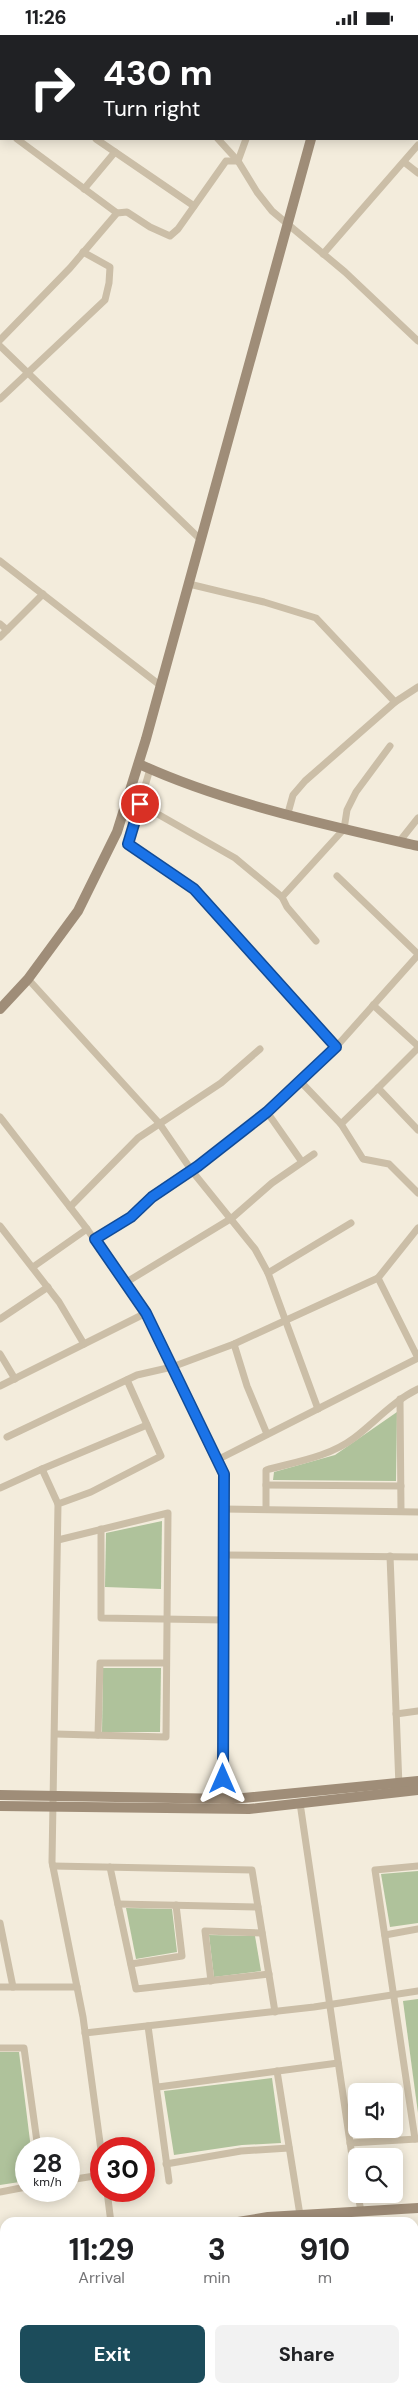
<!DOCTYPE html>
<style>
body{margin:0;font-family:"DM Sans",sans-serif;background:#f2f2f2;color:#202124;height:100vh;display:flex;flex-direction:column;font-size:19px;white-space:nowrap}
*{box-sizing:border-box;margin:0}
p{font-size:16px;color:#757577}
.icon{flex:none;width:28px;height:28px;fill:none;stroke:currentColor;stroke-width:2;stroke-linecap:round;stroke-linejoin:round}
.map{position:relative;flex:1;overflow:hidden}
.side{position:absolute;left:0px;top:2182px;width:419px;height:176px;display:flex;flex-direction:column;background:#fff;border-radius:15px 15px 0 0;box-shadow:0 2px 12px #0003}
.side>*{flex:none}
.top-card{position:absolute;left:0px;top:0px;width:419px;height:105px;box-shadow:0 2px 12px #0003;background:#202124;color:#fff;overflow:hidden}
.controls{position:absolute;left:348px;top:2048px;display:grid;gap:10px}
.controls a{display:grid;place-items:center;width:55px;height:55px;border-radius:8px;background:#fff;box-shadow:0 2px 12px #0003;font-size:25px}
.speed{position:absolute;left:15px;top:2102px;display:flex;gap:10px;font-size:25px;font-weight:700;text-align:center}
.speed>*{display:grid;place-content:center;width:65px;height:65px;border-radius:50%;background:#fff;box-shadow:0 2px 12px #0003;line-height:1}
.speed small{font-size:12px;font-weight:400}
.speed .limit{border:8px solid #d22;background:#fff;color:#111}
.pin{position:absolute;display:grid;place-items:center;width:42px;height:42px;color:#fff;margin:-21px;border:2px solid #fff;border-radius:50%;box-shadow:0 1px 5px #0007}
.me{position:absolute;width:55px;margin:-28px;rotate:0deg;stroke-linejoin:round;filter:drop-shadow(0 0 4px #0008)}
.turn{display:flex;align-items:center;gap:18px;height:105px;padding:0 20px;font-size:22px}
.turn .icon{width:65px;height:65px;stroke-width:2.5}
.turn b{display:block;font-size:35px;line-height:42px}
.eta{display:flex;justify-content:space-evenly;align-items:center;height:85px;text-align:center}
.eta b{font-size:30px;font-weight:700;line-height:35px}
.action{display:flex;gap:10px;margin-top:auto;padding:10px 20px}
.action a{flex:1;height:58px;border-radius:8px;background:#1c4c5b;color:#fff;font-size:20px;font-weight:700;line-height:58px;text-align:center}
.action a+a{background:#f2f2f2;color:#202124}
.status{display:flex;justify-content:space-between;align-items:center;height:35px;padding:0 25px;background:#fff;direction:ltr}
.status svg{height:14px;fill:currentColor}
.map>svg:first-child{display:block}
.green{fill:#afc29b}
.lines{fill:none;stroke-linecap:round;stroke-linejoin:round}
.street{stroke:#cbbea7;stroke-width:7}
.secondary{stroke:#9f8d78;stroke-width:10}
.route-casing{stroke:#114b97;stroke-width:12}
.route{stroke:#1a73e8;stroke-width:9}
</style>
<div class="status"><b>11:26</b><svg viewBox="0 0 49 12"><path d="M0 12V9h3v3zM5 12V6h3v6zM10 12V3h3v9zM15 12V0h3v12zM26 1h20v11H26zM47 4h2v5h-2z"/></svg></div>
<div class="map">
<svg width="418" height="2358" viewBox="0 0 418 2358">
<rect width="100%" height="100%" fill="#f3ecdc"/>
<!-- green -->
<g class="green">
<polygon points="397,1377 396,1446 273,1445 274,1437 335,1420"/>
<polygon points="162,1486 161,1554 105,1552 106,1498"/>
<polygon points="103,1633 161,1633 160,1697 102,1697"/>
<polygon points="418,1836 418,1888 390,1892 381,1839"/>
<polygon points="126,1873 172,1874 177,1917 136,1924"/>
<polygon points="209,1900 255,1901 261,1936 214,1942"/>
<polygon points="418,1964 418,2078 403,1966"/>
<polygon points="0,2017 19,2017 31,2114 26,2114 26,2146 0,2150"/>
<polygon points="272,2043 281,2108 242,2110 174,2120 164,2056"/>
<polygon points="5,2297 5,2354 37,2354 37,2358 0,2358 0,2298"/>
</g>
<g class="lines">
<!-- street -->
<g class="street">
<polyline points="74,0 76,1"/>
<polyline points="175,0 177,1"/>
<polyline points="140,1 141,0"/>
<polyline points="274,1 274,0"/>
<polyline points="418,69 418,70"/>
<polyline points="0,91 1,92"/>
<polyline points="17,104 117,178"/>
<polyline points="96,104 194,171"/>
<polyline points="218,104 238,126 257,157 272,176 345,237 418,306"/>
<polyline points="404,127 418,138"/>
<polyline points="84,154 115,117"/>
<polyline points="323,219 418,110"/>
<polyline points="0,305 70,233 117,178 127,177 150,192 170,201 178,194 226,126 238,126 246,104"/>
<polyline points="0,311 201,505"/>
<polyline points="0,364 105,265 109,248 110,232 83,217"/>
<polyline points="0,526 161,651"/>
<polyline points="189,549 264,567 316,583 395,667 418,652"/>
<polyline points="0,589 7,595"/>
<polyline points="0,602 43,559"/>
<polyline points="150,734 128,809 194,854 336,1012"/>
<polyline points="140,769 235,823 282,862 344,794 347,775 356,757 390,711"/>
<polyline points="288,778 293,760 305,746 395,667"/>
<polyline points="399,807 418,783"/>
<polyline points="337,841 418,919"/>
<polyline points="282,862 287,872 316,906"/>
<polyline points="28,944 159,1088 192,1136 255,1214 268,1238 318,1374"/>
<polyline points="373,970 418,1011"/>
<polyline points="418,1013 378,1053 418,1095"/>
<polyline points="300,1046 341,1089 363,1124 389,1129 418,1158"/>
<polyline points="0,1082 87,1194 146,1278"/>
<polyline points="341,1089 378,1053"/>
<polyline points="302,1127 267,1077 336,1012 418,920"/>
<polyline points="70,1172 138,1103 221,1048 260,1014"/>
<polyline points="0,1191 59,1267 84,1309"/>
<polyline points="418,1193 378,1243 418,1323"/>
<polyline points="95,1205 131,1182 152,1163 198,1131 267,1077"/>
<polyline points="33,1232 87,1194"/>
<polyline points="268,1238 351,1188"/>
<polyline points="125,1248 232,1183 272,1148 314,1119"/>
<polyline points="0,1284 48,1252"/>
<polyline points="234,1309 247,1351 267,1399"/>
<polyline points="0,1319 15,1344"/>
<polyline points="0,1351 146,1278 224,1439 223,1766"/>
<polyline points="400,1364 401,1476"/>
<polyline points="7,1402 137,1340 172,1332 234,1309 378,1243"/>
<polyline points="217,1425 418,1323"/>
<polyline points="42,1434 147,1390"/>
<polyline points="266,1450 401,1451"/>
<polyline points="0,1453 42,1434 58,1469"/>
<polyline points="224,1474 418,1477"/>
<path d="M266,1474V1435C295,1427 329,1422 354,1403C375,1387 393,1366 418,1354"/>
<polyline points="101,1494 101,1583 224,1585"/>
<polyline points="224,1520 418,1522"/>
<polyline points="390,1521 399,1751"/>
<polyline points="396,1679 418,1676"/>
<polyline points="55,1699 166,1702 168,1478 58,1505"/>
<polyline points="98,1700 100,1628 166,1628"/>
<polyline points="300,1768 356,2148"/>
<polyline points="53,1831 252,1835 275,1977"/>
<polyline points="110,1832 136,1954 269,1939"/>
<polyline points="118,1869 258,1872"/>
<polyline points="0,1888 13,1952"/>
<polyline points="385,1900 418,1894"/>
<polyline points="131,1929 182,1921 176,1870"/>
<polyline points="211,1946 205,1896 262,1898"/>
<polyline points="0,1952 77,1952"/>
<polyline points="148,1991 169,2146"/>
<polyline points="85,1998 314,1972 418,1956"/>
<polyline points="0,2013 24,2013 38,2114"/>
<polyline points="277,2036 300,2180"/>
<polyline points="158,2052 338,2028"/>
<polyline points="415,2104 375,1835 418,1831"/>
<polyline points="350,2108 417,2104"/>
<polyline points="101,2115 83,1982 52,1827 58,1469 91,1457 161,1421 127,1345"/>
<polyline points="166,2129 241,2116 289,2113"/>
<polyline points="69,2145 101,2140"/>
<polyline points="107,2156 111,2188"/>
<polyline points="0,2157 26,2152"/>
<polyline points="358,2159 361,2177"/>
<polyline points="414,2247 418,2246"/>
<polyline points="0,2293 5,2292"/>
<polyline points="43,2354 43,2358"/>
<polyline points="102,2354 102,2358"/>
<polyline points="153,2354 153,2358"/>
<polyline points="224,2354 224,2358"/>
<polyline points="353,2354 354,2358"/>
<polyline points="404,2354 405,2358"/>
</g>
<!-- secondary -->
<g class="secondary">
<polyline points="339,1 339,0"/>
<path d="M139,729C224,768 326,790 418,811"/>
<polyline points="0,974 28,944 78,876 117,797 146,704 311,104"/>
<polyline points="0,1760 233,1764 418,1746"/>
<polyline points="0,1771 249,1774 418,1755"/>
<polyline points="232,2188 268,2182 418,2173"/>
<polyline points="0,2225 5,2224"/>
<polyline points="278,2354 279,2358"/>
</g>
</g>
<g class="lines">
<defs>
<polyline id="route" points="140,769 128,809 194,854 336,1012 267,1077 198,1131 152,1162 131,1182 95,1204 146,1278 224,1439 223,1744"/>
</defs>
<!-- route casing -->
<use href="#route" class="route-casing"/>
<!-- route -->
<use href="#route" class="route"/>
</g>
</svg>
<div class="controls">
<a><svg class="icon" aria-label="sound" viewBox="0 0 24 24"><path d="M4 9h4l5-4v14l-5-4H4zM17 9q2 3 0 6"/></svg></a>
<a><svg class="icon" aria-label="search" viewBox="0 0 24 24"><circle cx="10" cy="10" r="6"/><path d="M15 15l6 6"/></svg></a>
</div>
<div class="speed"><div>28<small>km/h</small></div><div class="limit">30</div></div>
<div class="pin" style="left:140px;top:769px;background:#d93025"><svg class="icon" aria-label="arrive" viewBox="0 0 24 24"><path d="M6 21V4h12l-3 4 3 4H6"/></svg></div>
<svg class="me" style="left:223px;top:1744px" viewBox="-20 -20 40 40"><path d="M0-17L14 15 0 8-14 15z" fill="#1a73e8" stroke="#fff" stroke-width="4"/></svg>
<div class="top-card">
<div class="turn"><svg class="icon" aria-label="right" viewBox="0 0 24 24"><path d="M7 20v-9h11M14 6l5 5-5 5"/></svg><div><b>430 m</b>Turn right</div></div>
</div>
<section class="side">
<div class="eta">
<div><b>11:29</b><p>Arrival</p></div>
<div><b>3</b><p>min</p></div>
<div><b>910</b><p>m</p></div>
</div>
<div class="action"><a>Exit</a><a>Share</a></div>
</section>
</div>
